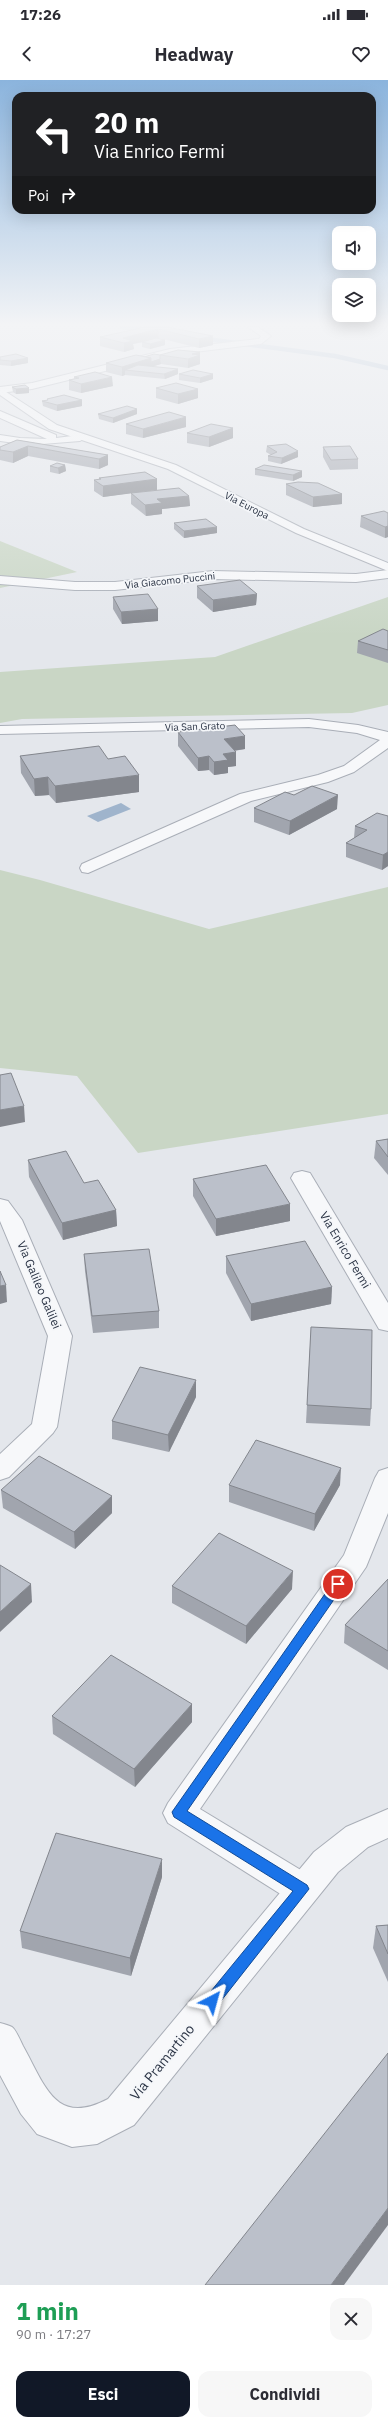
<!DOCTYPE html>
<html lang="it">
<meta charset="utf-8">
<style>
body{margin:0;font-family:"IBM Plex Sans",sans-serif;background:#f7f7f7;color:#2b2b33;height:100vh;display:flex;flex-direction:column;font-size:15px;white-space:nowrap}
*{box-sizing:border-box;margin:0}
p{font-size:13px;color:#7c7c81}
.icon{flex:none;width:22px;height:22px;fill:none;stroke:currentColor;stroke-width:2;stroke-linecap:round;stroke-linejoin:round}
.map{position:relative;height:2205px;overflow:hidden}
.sheet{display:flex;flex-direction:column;background:#fff;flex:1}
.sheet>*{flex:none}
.guide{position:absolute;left:12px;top:12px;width:364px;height:122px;border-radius:12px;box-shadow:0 4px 16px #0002;background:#202124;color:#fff;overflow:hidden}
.buttons{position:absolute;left:332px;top:146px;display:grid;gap:8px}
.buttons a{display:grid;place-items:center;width:44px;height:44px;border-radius:8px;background:#fff;box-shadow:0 4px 16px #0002;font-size:20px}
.pin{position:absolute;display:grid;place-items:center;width:34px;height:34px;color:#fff;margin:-17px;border:2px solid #fff;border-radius:50%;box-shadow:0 1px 4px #0007}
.me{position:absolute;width:44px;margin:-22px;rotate:39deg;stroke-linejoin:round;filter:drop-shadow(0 0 3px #0008)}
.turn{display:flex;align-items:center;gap:14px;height:84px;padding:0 16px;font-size:18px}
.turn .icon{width:52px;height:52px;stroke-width:2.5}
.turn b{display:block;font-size:28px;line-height:34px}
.then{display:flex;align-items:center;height:38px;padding:0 16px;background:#0003;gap:8px;font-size:15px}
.round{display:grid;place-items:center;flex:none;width:42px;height:42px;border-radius:12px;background:#f7f7f7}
.summary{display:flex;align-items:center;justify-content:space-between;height:68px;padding:0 16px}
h1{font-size:24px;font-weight:700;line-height:30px;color:#1e9e55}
.primary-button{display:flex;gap:8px;margin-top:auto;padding:8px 16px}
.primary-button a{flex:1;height:46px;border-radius:12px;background:#111827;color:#fff;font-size:16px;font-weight:700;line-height:46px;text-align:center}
.primary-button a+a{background:#f7f7f7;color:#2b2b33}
.status{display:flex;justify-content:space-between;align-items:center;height:28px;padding:0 20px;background:#fff;direction:ltr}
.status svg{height:11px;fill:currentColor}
header{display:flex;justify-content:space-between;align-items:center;height:52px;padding:0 16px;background:#fff;font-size:18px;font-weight:700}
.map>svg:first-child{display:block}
.green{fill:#c9d6c5}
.water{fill:#9fb4cc}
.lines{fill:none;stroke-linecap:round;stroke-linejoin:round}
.stream{stroke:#9fb4cc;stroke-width:4.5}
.minor-casing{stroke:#a9aeb7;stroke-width:2}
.tertiary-casing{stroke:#a9aeb7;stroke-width:2}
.minor{fill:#f7f8fa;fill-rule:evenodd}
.tertiary{fill:#f7f8fa;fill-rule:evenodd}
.wall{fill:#a1a5ae}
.shaded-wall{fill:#83868d}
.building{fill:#bbc0ca;stroke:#83868d}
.route{fill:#1a73e8;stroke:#114b97}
.labels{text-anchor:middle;stroke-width:3.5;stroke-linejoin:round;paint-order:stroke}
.far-street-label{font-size:10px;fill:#2b3445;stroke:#f4f6f9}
.street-label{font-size:12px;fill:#2b3445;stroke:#f4f6f9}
.near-street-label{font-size:14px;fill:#2b3445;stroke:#f4f6f9}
</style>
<div class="status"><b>17:26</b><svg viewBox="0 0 49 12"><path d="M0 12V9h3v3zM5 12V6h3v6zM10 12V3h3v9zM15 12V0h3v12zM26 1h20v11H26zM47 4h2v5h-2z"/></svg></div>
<header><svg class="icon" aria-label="back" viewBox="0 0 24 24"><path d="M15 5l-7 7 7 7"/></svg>Headway<svg class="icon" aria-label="heart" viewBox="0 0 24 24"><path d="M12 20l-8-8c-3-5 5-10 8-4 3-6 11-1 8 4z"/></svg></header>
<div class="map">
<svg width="388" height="2205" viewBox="0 0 388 2205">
<rect width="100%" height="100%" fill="#e4e7ec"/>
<!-- green -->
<g class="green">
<polygon points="0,461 77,492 0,508"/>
<polygon points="388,517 388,625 352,633 22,639 0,643 0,592 215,577"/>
<polygon points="0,790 40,800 209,849 388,807 388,1034 138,1073 77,996 0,988"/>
</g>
<!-- water -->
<polygon class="water" points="121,723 131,729 98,742 87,736"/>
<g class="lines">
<!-- stream -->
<g class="stream">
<polyline points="122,247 150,250"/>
<polyline points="199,258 335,276 388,288"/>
</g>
<defs>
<g id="minor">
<polygon points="248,247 258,247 271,256 261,264 170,275 32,309 0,313 0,307 32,303 170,269 259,259 261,256"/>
<polygon points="0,331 56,355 56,358 80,355 85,358 80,361 30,365 0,361 0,355 20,358 47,359 0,338"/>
<polygon points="388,490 388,498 356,502 213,499 115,510 75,510 0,504 0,496 75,502 115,502 213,491 356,494"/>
<polygon points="309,639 358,645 388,652 388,668 354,692 328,702 251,721 88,793 82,792 80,788 82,784 240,714 318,695 344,686 380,660 357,653 309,647 0,654 0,646"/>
<polygon points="302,1091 310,1093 388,1223 388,1251 379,1249 291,1098 294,1093"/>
<polygon points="0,1119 8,1121 22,1140 72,1256 57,1347 53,1353 9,1397 0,1400 0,1374 32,1344 48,1256 0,1141"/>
<polygon points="388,1388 388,1433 366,1487 200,1729 314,1798 319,1809 314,1820 302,1824 290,1820 168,1743 163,1733 168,1723 344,1475 375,1398 379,1391"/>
</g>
<g id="tertiary">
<polygon points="0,308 57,345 176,385 304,449 388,483 388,491 296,453 168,389 49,349 0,315"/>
<path d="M388,1729V1758L368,1767L338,1792L134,2045L97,2064L72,2067L37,2054L21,2034L0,1995V1943C4,1944 8,1945 12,1947C16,1950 20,1960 23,1966C45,2005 55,2047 108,2019L314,1772L346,1747Z"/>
</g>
</defs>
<!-- minor casing -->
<use href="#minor" class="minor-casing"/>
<!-- tertiary casing -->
<use href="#tertiary" class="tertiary-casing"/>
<!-- minor -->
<use href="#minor" class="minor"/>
<!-- tertiary -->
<use href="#tertiary" class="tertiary"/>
</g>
<!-- wall -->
<g class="wall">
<polygon points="167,247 213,265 199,268 159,258 157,258 165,260 165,265 150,269 142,267 142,262 144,262 133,264 134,269 124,272 100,266 100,257"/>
<polygon points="160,275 200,281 200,284 188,288 161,284 151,287 178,289 178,294 165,299 125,295 122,296 106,292 106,283 144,277"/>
<polygon points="0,277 28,278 28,283 11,286 0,285"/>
<polygon points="179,294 213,294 213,299 200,303 179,300"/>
<polygon points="74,297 113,306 81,313 69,310 69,300 74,299"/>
<polygon points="12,307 29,308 29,313 16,314 13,312"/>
<polygon points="156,308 198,309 198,318 178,324 156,318"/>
<polygon points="47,319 82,320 82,326 57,331 43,326 42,321 47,320"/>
<polygon points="137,329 137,334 113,343 99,339 98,334"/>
<polygon points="126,344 186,347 143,358 126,354"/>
<polygon points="233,348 233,358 209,367 187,363 187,353"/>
<polygon points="17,360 108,375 108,385 99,389 28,376 13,383 0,380 0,367"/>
<polygon points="267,366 298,377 281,384 268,381 268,376 271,375 266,372"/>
<polygon points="323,367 358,379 358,389 330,390 323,377"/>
<polygon points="65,385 66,391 59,394 50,392 50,386"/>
<polygon points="255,389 302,391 302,397 293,401 255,395"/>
<polygon points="99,398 157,399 157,410 132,413 189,416 190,426 162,429 162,434 146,436 131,424 131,413 103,417 94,411 94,400 99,400"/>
<polygon points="286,404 342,414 342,424 313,427 286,415"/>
<polygon points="388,433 388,457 385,458 360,447 361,436"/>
<polygon points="174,443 217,453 184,458 174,449"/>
<polygon points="197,506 257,514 256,525 213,532 197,518"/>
<polygon points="113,517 158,529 158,541 122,544 113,529"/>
<polygon points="388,551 388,583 357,573 358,561"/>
<polygon points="178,652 245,669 234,671 236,672 236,686 228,687 228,693 214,695 209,690 198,691 178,666"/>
<polygon points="20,676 108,679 139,712 56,723 49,715 35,716 21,693"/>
<polygon points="294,715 337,729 289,755 254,742 254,728"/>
<polygon points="388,737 388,786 382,790 346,777 346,763 354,758 355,746"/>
<polygon points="388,1059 388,1095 374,1078 376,1061"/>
<polygon points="28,1080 84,1103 116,1130 117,1146 63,1160 29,1097"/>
<polygon points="193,1099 290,1141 216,1156 193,1116"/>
<polygon points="84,1174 159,1231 159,1248 93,1253 85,1191"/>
<polygon points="226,1176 332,1207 331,1224 251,1241 226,1193"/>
<polygon points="311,1247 371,1329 370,1346 306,1343"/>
<polygon points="196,1317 169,1372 112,1359 112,1341"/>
<polygon points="229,1405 340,1405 314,1451 229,1422"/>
<polygon points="1,1410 112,1416 112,1433 75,1469 3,1428"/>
<polygon points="388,1499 388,1590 344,1563 345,1545"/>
<polygon points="172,1506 292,1509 246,1564 172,1523"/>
<polygon points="52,1636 192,1642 135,1707 53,1654"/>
<polygon points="162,1797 131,1896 22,1868 20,1851"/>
<polygon points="388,1845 388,1902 373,1868 376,1846"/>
</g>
<!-- shaded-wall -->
<g class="shaded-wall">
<polygon points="158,249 159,258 133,264 134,269 124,272 124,263 123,258"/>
<polygon points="213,256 213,265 199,268 199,259"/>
<polygon points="165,260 165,265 150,269 150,264"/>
<polygon points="200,272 200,284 188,288 188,279 192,274"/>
<polygon points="28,278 28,283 11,286 11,281"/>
<polygon points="151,278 160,279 161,284 137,291 125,290 125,295 122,296 122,287"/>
<polygon points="178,289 178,294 165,299 164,294"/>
<polygon points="213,294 213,299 200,303 200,298"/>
<polygon points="112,297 113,306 81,313 81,304"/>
<polygon points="29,308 29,313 16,314 16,309"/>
<polygon points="198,309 198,318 178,324 178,314"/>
<polygon points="82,320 82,326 57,331 57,325"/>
<polygon points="137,329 137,334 113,343 113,338"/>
<polygon points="186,337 186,347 143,358 143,349"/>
<polygon points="233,348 233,358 209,367 209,357"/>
<polygon points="28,366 28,376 13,383 13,372"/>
<polygon points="298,371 298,377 281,384 282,378"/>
<polygon points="108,375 108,385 99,389 99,379"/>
<polygon points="65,385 66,391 59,394 58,388"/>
<polygon points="302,391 302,397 293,401 293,395"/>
<polygon points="157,399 157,410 103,417 103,406"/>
<polygon points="342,414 342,424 313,427 313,417"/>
<polygon points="189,416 190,426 162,429 162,434 146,436 145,425 157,419"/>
<polygon points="388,446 388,457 385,458 385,447"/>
<polygon points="217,447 217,453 184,458 184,451"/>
<polygon points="257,514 256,525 213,532 213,520"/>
<polygon points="158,529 158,541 122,544 121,532"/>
<polygon points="245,656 245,669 224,672 224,659"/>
<polygon points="236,672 236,686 228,687 228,693 214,695 214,682 223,674"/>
<polygon points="209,676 209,690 198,691 198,678"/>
<polygon points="139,695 139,712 56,723 55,706"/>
<polygon points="48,697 49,715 35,716 34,699"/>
<polygon points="338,715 337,729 289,755 290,741"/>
<polygon points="388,772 388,786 382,790 383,775"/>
<polygon points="24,1026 25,1042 0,1047 0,1030"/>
<polygon points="290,1124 290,1141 216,1156 216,1139"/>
<polygon points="116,1130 117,1146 63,1160 62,1143"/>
<polygon points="6,1205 7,1222 0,1224 0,1206"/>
<polygon points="332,1207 331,1224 251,1241 251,1224"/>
<polygon points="196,1300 196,1317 169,1372 168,1355"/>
<polygon points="341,1388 340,1405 314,1451 315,1434"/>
<polygon points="112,1416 112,1433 75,1469 74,1452"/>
<polygon points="293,1491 292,1509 246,1564 246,1546"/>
<polygon points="31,1504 32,1522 0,1552 0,1532"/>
<polygon points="192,1624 192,1642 135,1707 134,1689"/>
<polygon points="162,1779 162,1797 131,1896 130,1878"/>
<polygon points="388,2128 388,2145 344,2205 331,2205"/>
</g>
<!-- building -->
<g class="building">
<polygon points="145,247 167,247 213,256 199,259 158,249 123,258 133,261 124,263 100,257"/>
<polygon points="156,258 165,260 150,264 142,262"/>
<polygon points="178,270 200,272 192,274 200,275 188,279 160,275"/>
<polygon points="16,274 28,278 11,281 0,280 0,277"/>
<polygon points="154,274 160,275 160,279 151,282 151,278 144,277"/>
<polygon points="136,275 151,278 122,287 106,283"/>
<polygon points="138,285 178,289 164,294 125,290"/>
<polygon points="193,290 213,294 200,298 179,294"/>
<polygon points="95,292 112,297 81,304 69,300 79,298 74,297"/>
<polygon points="176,303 198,309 178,314 156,308"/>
<polygon points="25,305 29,308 16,309 12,307"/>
<polygon points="64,315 82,320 57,325 42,321 48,320 47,319"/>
<polygon points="127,326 137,329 113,338 98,334"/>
<polygon points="169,332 186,337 143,349 126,344"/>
<polygon points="211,344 233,348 209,357 187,353"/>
<polygon points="17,360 108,375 99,379 28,366 13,372 0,370 0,367"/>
<polygon points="286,364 298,371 282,378 268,376 277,372 267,366"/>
<polygon points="350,366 358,379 331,380 323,367"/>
<polygon points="57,383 65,385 58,388 50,386"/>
<polygon points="264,385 302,391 293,395 255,389"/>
<polygon points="145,392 157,399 103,406 94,400 101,399 99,398"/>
<polygon points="298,402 318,403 342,414 313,417 286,404"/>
<polygon points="179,408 189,416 157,419 162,423 145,425 131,413"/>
<polygon points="384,431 388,433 388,446 385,447 361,436"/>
<polygon points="206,439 217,447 184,451 174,443"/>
<polygon points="240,500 257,514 213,520 197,506"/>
<polygon points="148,514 158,529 121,532 113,517"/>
<polygon points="383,549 388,551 388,570 358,561"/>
<polygon points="235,645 245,656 224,659 236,672 223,674 228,680 214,682 209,676 198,678 178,652"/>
<polygon points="99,666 108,679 125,676 139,695 55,706 48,697 34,699 20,676"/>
<polygon points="312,706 338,715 290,741 254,728 285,712 294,715"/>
<polygon points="377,733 388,736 388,772 383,775 346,763 367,750 355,746"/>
<polygon points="11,993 24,1026 0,1030 0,995"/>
<polygon points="388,1059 388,1077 376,1061"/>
<polygon points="66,1071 84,1103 98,1100 116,1130 62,1143 28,1080"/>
<polygon points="266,1085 290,1124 216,1139 193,1099"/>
<polygon points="305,1161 332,1207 251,1224 226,1176"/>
<polygon points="149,1169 159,1231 92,1236 84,1174"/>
<polygon points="0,1191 6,1205 0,1206"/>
<polygon points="311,1247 372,1250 371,1329 307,1325"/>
<polygon points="140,1287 196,1300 168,1355 112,1341"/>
<polygon points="256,1360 341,1388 315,1434 229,1405"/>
<polygon points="39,1376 112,1416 74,1452 1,1410"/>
<polygon points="219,1453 293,1491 246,1546 172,1506"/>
<polygon points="0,1485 31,1504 0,1532"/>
<polygon points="388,1499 388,1571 345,1545"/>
<polygon points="111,1575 192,1624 134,1689 52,1636"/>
<polygon points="56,1753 162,1779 130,1878 20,1851"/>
<polygon points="388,1845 388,1874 376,1846"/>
<polygon points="388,1973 388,2128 331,2205 205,2205"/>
</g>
<!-- sky -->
<linearGradient id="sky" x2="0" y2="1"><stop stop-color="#8bb4dd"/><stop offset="0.44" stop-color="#f3f4f6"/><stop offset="1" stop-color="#f3f4f6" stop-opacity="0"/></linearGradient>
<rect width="388" height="556" fill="url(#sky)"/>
<!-- route -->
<polygon class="route" points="338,1500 342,1501 344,1504 342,1508 187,1731 307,1805 309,1809 217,1926 212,1928 207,1926 204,1921 207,1916 293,1811 174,1737 172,1732 334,1501"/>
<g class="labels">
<!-- far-street labels -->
<g class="far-street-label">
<text transform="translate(247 425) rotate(27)" y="4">Via Europa</text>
<text transform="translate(170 500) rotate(-6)" y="4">Via Giacomo Puccini</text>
<text transform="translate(195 646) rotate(-2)" y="4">Via San Grato</text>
</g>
<!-- street labels -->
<g class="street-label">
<text transform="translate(345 1170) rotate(59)" y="4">Via Enrico Fermi</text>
<text transform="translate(39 1205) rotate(67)" y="4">Via Galileo Galilei</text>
</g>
<!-- near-street labels -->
<g class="near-street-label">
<text transform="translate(162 1982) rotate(-51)" y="5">Via Pramartino</text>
</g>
</g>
</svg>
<div class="buttons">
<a><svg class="icon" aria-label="sound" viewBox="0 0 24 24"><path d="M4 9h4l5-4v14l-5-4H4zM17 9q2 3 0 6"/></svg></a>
<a><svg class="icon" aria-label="layers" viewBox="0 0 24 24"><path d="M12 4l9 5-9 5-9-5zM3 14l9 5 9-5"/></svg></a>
</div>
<div class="pin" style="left:338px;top:1504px;background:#d93025"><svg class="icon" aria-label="arrive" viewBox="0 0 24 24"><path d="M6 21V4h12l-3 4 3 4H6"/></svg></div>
<svg class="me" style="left:212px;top:1921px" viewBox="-20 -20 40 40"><path d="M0-17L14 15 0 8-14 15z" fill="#1a73e8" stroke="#fff" stroke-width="4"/></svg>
<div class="guide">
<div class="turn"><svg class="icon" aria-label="left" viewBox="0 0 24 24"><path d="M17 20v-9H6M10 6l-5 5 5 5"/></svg><div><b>20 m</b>Via Enrico Fermi</div></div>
<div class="then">Poi<svg class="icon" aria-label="right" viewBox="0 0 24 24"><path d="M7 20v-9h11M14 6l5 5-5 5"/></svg></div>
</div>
</div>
<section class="sheet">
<div class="summary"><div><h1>1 min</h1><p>90 m · 17:27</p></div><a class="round"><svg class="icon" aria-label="close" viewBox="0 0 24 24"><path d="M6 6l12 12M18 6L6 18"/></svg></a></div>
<div class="primary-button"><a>Esci</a><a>Condividi</a></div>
</section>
